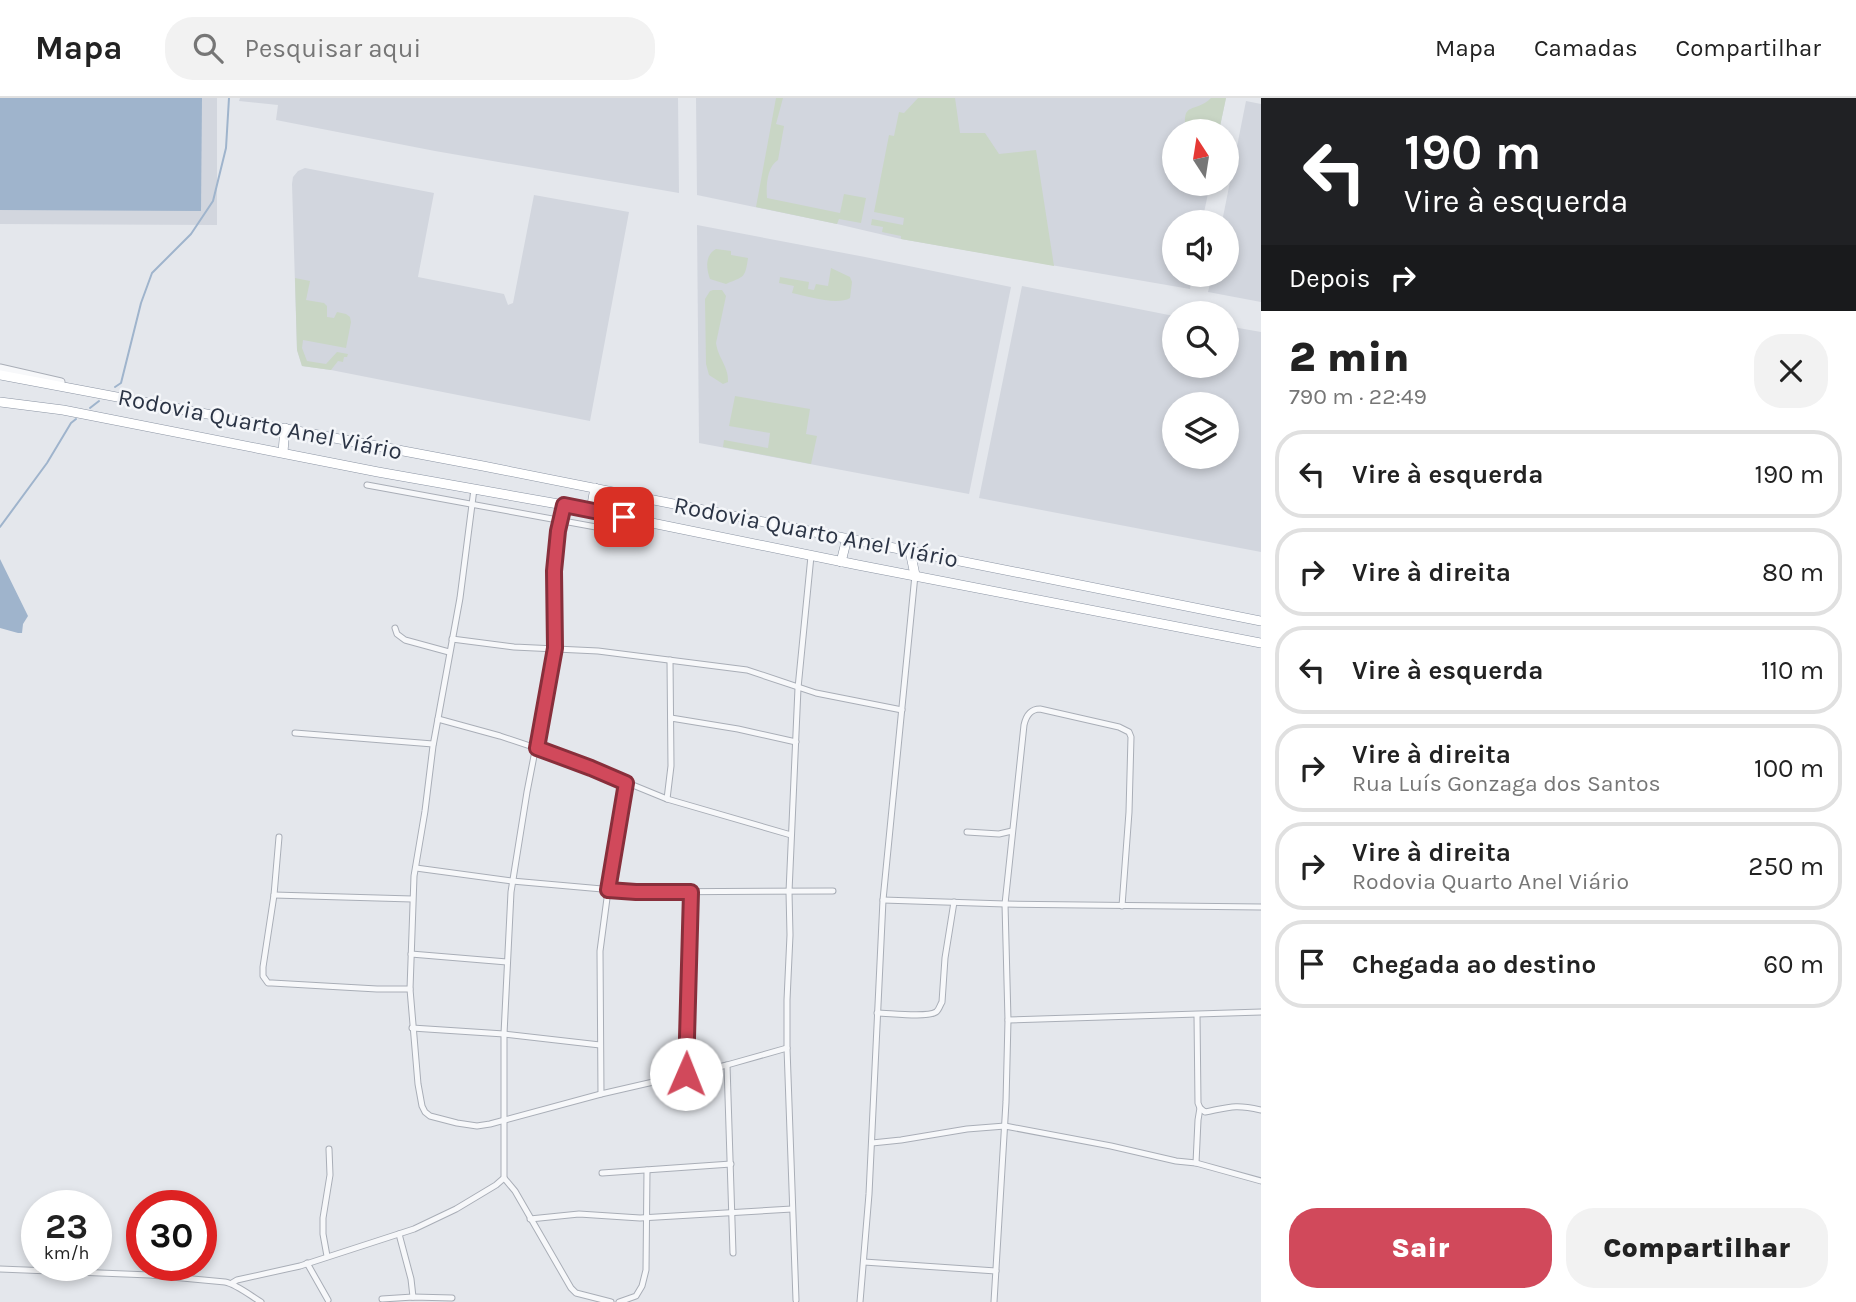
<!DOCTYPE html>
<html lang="pt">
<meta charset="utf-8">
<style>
body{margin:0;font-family:Karla,sans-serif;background:#f2f2f2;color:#222;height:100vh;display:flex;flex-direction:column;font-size:26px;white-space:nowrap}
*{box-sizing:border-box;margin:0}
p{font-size:23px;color:#767676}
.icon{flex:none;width:38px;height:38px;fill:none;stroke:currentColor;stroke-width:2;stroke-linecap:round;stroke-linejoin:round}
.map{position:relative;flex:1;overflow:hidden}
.sheet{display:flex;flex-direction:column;background:#fff;width:595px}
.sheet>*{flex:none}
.top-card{background:#202124;color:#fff;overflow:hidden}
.needle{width:46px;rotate:348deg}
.buttons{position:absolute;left:1162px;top:21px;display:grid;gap:14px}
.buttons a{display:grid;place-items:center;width:77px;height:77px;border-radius:50%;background:#fff;box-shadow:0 4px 10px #0003;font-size:35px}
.speed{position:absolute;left:21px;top:1092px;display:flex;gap:14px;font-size:35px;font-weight:700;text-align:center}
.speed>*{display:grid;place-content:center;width:91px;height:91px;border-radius:50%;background:#fff;box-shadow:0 4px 10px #0003;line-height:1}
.speed small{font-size:18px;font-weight:400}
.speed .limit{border:10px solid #d22;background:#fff;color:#111}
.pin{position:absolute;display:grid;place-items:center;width:60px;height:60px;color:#fff;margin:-30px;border-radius:14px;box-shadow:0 4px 10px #0006}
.me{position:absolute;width:77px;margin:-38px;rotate:1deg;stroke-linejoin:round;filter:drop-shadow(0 0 5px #0008)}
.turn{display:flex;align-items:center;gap:24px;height:147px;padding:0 28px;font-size:32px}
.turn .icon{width:91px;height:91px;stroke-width:2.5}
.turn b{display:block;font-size:49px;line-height:60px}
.then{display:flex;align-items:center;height:66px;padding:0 28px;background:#0003;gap:14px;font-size:26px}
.round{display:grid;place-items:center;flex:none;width:74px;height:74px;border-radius:28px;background:#f2f2f2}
.headline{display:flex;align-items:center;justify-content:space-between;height:119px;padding:0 28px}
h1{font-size:42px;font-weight:800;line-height:52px}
.button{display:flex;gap:14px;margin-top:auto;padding:14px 28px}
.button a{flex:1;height:80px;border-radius:28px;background:#d1495b;color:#fff;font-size:28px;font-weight:800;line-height:80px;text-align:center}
.button a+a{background:#f2f2f2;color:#222}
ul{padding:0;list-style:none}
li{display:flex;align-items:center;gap:21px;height:88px;margin:0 14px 10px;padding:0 14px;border:4px solid #e0e0e0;border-radius:28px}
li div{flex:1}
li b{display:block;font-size:26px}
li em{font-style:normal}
header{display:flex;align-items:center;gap:42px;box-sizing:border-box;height:98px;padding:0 35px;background:#fff;border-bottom:2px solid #e0e0e0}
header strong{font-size:33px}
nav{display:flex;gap:38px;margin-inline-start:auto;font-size:24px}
.search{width:490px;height:63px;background:#f2f2f2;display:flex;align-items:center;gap:18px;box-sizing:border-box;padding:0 24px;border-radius:28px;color:#767676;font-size:26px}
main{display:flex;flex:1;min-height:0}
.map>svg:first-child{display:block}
.built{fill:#d2d6de;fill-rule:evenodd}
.green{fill:#c9d6c5}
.water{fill:#9fb4cc}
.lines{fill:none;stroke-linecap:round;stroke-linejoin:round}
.stream{stroke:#9fb4cc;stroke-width:2}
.minor-casing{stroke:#a9aeb7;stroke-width:7}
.tertiary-casing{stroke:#a9aeb7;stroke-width:9}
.trunk-casing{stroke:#8b94a3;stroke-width:10}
.minor{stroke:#f7f8fa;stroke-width:5}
.tertiary{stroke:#f7f8fa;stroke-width:7}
.trunk{stroke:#fff;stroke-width:9}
.route-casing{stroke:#882f3b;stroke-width:18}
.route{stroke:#d1495b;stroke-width:12}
.labels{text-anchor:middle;stroke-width:5;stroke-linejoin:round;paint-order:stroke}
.street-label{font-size:24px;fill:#2b3445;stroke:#f4f6f9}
</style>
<header>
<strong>Mapa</strong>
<div class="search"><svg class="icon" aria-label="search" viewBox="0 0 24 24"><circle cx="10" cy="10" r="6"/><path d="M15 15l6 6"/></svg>Pesquisar aqui</div>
<nav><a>Mapa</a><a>Camadas</a><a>Compartilhar</a></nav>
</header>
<main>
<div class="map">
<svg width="1261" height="1204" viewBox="0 0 1261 1204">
<rect width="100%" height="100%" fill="#e4e7ec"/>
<!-- built -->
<g class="built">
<polygon points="0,0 217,0 217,127 0,126"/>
<polygon points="240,0 678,0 679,95 435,53 276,22 278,7 239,3"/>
<polygon points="696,0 1226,0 1219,33 1174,33 1174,86 1210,86 1202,124 1174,124 1174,177 1192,177 1190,191 901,141 837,126 697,97"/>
<polygon points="1246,3 1261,6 1261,204 1208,194 1212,177 1227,177 1227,124 1222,124"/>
<polygon points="305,70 434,95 418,179 504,196 508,207 513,205 534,97 629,114 590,323 331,272 302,268 297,252 292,86 293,79 298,73"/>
<polygon points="697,127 865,159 1011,189 969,396 699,345"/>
<path d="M1022,188L1174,218V268H1227V228L1261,234V454L979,400ZM1174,306H1227V359H1174Z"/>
</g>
<!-- green -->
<g class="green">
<path d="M776,0H783L776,26L784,28L778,62C767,69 766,87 767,100L840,115L844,96L866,100L861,125L839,121L837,126L756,109Z"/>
<polygon points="918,0 955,0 960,35 985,35 999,56 1036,52 1054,168 901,141 901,138 882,134 883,129 871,127 872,121 903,127 904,120 874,114 889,37 894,38 899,14 904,15"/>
<path d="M1211,0H1226L1219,33H1186C1181,2 1195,16 1211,0Z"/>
<path d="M716,151L731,153V157L748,160C745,181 744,178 726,186L710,181C706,170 705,157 716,151Z"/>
<path d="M831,170L850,179L852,184L850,200C837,208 807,198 792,195L794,188L779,185L780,179L809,184L808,191L814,192L816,186L828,188Z"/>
<polygon points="295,180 310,183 306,202 324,205 327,208 327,219 334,220 337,214 346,216 350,219 351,224 346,250 303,242 302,250 307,263 326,266 337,254 348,256 347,259 344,259 343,264 338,263 331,272 302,268 297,252"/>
<path d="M713,192H722L726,198L716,245C718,260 729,269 728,284L723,286L709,277L706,266L705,201L710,193Z"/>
<polygon points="735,298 810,311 806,336 817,338 811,366 723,349 724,342 768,350 770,335 729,328"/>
</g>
<!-- water -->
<g class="water">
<polygon points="0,0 202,0 201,113 0,112"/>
<polygon points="0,461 28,518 23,526 22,535 18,535 0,530"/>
</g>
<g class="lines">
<!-- stream -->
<g class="stream">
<polyline points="115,289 121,285 141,205 152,175 191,136 213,103 226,50 229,0"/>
<polyline points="90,310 99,303"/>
<polyline points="0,429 47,365 71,325 76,321"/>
</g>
<defs>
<g id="minor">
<polyline points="367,387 634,436"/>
<polyline points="474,391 460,500 433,648 425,713 414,778 410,891 418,986 422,1008 425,1014 430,1018 457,1025 477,1028 490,1026 601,996 727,967 787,950"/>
<polyline points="395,530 397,536 405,542 449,554"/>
<polyline points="452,541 514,549 598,553 747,572 816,595 902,612"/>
<polyline points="671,620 738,631 796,644"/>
<polyline points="438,621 500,638 569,661 667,701 791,737"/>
<polyline points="295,635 433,646"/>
<polyline points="667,701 671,668 670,562"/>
<polyline points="967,734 999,736 1012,733"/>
<polyline points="279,739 274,797 263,869 263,878 268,885 272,885 377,891 410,891"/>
<polyline points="416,770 512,783 636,794 833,793"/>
<polyline points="274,797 412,801"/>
<polyline points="883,802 1005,806 1261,809"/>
<polyline points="411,856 507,864"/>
<path d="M877,915C889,915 927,920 936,914C939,912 940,907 942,904L945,860L954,804"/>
<path d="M1197,917L1198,1005L1200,1010L1205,1014C1230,1009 1235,1006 1261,1012"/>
<polyline points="1008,922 1261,914"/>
<polyline points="412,930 504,936 600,947"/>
<polyline points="727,967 733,1155"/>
<polyline points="686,976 691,794"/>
<polyline points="601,996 600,853 613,755 626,685"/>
<polyline points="872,1045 901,1042 967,1031 1005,1028 1111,1048 1176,1063 1196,1065 1261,1083"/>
<polyline points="1196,1065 1198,1022 1200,1010"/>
<polyline points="602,1075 731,1066"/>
<polyline points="504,1080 515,1093 571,1190 576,1195 611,1204"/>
<polyline points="530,1121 579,1116 640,1120 792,1111"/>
<polyline points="399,1136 411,1181 413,1199"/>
<polyline points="327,1158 323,1136 323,1120 330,1077 329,1051"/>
<polyline points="864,1164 996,1173"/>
<polyline points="307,1165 328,1202"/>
<path d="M0,1171L150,1177L225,1184C236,1186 251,1198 261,1204"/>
<polyline points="232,1185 237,1182 300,1168 414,1131 456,1111 496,1087 504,1080 504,936 511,794 527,694 555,550 554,473 558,433 564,407"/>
<polyline points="382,1201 413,1199 452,1200"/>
<polyline points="796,1202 787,950 787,902 790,837 789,794 798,590 811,458"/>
<polyline points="619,1204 636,1198 642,1188 646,1172 647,1072"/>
<polyline points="860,1204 869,1096 883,802 915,477"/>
<path d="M994,1204L1006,1004L1008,922L1005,806L1024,627C1026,618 1030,611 1040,611L1119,629L1129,634L1131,639L1129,714L1122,808"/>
</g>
<polyline id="tertiary" points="0,270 61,284"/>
<g id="trunk">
<polyline points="0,277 483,368 1261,523"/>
<polyline points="0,304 63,312 378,374 564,407 858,467 1261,545"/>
<polyline points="283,354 285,330"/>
<polyline points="591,412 595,390"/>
<polyline points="910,453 915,477"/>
<polyline points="841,464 847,440"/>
</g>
</defs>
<!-- minor casing -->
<use href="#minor" class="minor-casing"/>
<!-- tertiary casing -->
<use href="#tertiary" class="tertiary-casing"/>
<!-- trunk casing -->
<use href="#trunk" class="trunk-casing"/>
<!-- minor -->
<use href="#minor" class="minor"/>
<!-- tertiary -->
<use href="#tertiary" class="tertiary"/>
<!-- trunk -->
<use href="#trunk" class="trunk"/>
</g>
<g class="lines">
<defs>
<polyline id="route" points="624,419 564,407 558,433 554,473 555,550 537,650 591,670 626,685 608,792 636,794 691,794 686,976"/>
</defs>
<!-- route casing -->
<use href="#route" class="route-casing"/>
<!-- route -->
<use href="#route" class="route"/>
</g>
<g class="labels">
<!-- street labels -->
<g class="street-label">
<text transform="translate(260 326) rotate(11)" y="8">Rodovia Quarto Anel Viário</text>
<text transform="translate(816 434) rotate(11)" y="8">Rodovia Quarto Anel Viário</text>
</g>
</g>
</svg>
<div class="buttons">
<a><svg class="needle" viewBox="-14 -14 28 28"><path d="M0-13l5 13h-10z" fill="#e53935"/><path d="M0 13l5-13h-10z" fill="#767676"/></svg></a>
<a><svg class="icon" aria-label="sound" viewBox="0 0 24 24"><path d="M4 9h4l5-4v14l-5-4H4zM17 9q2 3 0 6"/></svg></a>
<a><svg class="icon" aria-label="search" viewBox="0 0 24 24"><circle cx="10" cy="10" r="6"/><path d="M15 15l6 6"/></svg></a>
<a><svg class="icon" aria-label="layers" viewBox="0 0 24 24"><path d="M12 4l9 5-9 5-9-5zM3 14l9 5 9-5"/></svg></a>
</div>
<div class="speed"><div>23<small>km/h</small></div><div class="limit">30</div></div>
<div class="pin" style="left:624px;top:419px;background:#d93025"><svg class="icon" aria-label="arrive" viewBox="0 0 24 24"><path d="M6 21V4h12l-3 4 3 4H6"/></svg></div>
<svg class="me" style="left:686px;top:976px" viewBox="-20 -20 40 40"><circle r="19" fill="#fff"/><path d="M0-13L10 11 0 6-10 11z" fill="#d1495b"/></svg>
</div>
<section class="sheet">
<div class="top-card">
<div class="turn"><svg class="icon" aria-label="left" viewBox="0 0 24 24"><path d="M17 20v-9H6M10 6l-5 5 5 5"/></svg><div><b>190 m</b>Vire à esquerda</div></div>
<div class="then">Depois<svg class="icon" aria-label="right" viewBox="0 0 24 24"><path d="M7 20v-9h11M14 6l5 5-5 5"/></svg></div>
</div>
<div class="headline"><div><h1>2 min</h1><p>790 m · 22:49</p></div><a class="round"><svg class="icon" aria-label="close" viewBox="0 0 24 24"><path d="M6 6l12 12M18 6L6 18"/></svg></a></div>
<ul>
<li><svg class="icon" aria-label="left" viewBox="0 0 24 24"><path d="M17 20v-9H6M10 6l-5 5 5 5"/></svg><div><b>Vire à esquerda</b></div><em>190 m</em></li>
<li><svg class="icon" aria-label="right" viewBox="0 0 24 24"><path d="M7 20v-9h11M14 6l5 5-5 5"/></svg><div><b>Vire à direita</b></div><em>80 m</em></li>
<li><svg class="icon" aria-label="left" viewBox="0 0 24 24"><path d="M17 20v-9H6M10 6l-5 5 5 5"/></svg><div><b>Vire à esquerda</b></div><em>110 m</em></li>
<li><svg class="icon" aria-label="right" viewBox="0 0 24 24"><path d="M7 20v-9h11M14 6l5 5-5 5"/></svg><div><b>Vire à direita</b><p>Rua Luís Gonzaga dos Santos</p></div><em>100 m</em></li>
<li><svg class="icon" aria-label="right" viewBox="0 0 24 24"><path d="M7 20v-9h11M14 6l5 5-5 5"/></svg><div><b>Vire à direita</b><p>Rodovia Quarto Anel Viário</p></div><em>250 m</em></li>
<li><svg class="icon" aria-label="arrive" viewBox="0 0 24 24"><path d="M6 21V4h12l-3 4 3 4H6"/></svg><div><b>Chegada ao destino</b></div><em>60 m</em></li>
</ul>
<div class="button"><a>Sair</a><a>Compartilhar</a></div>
</section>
</main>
